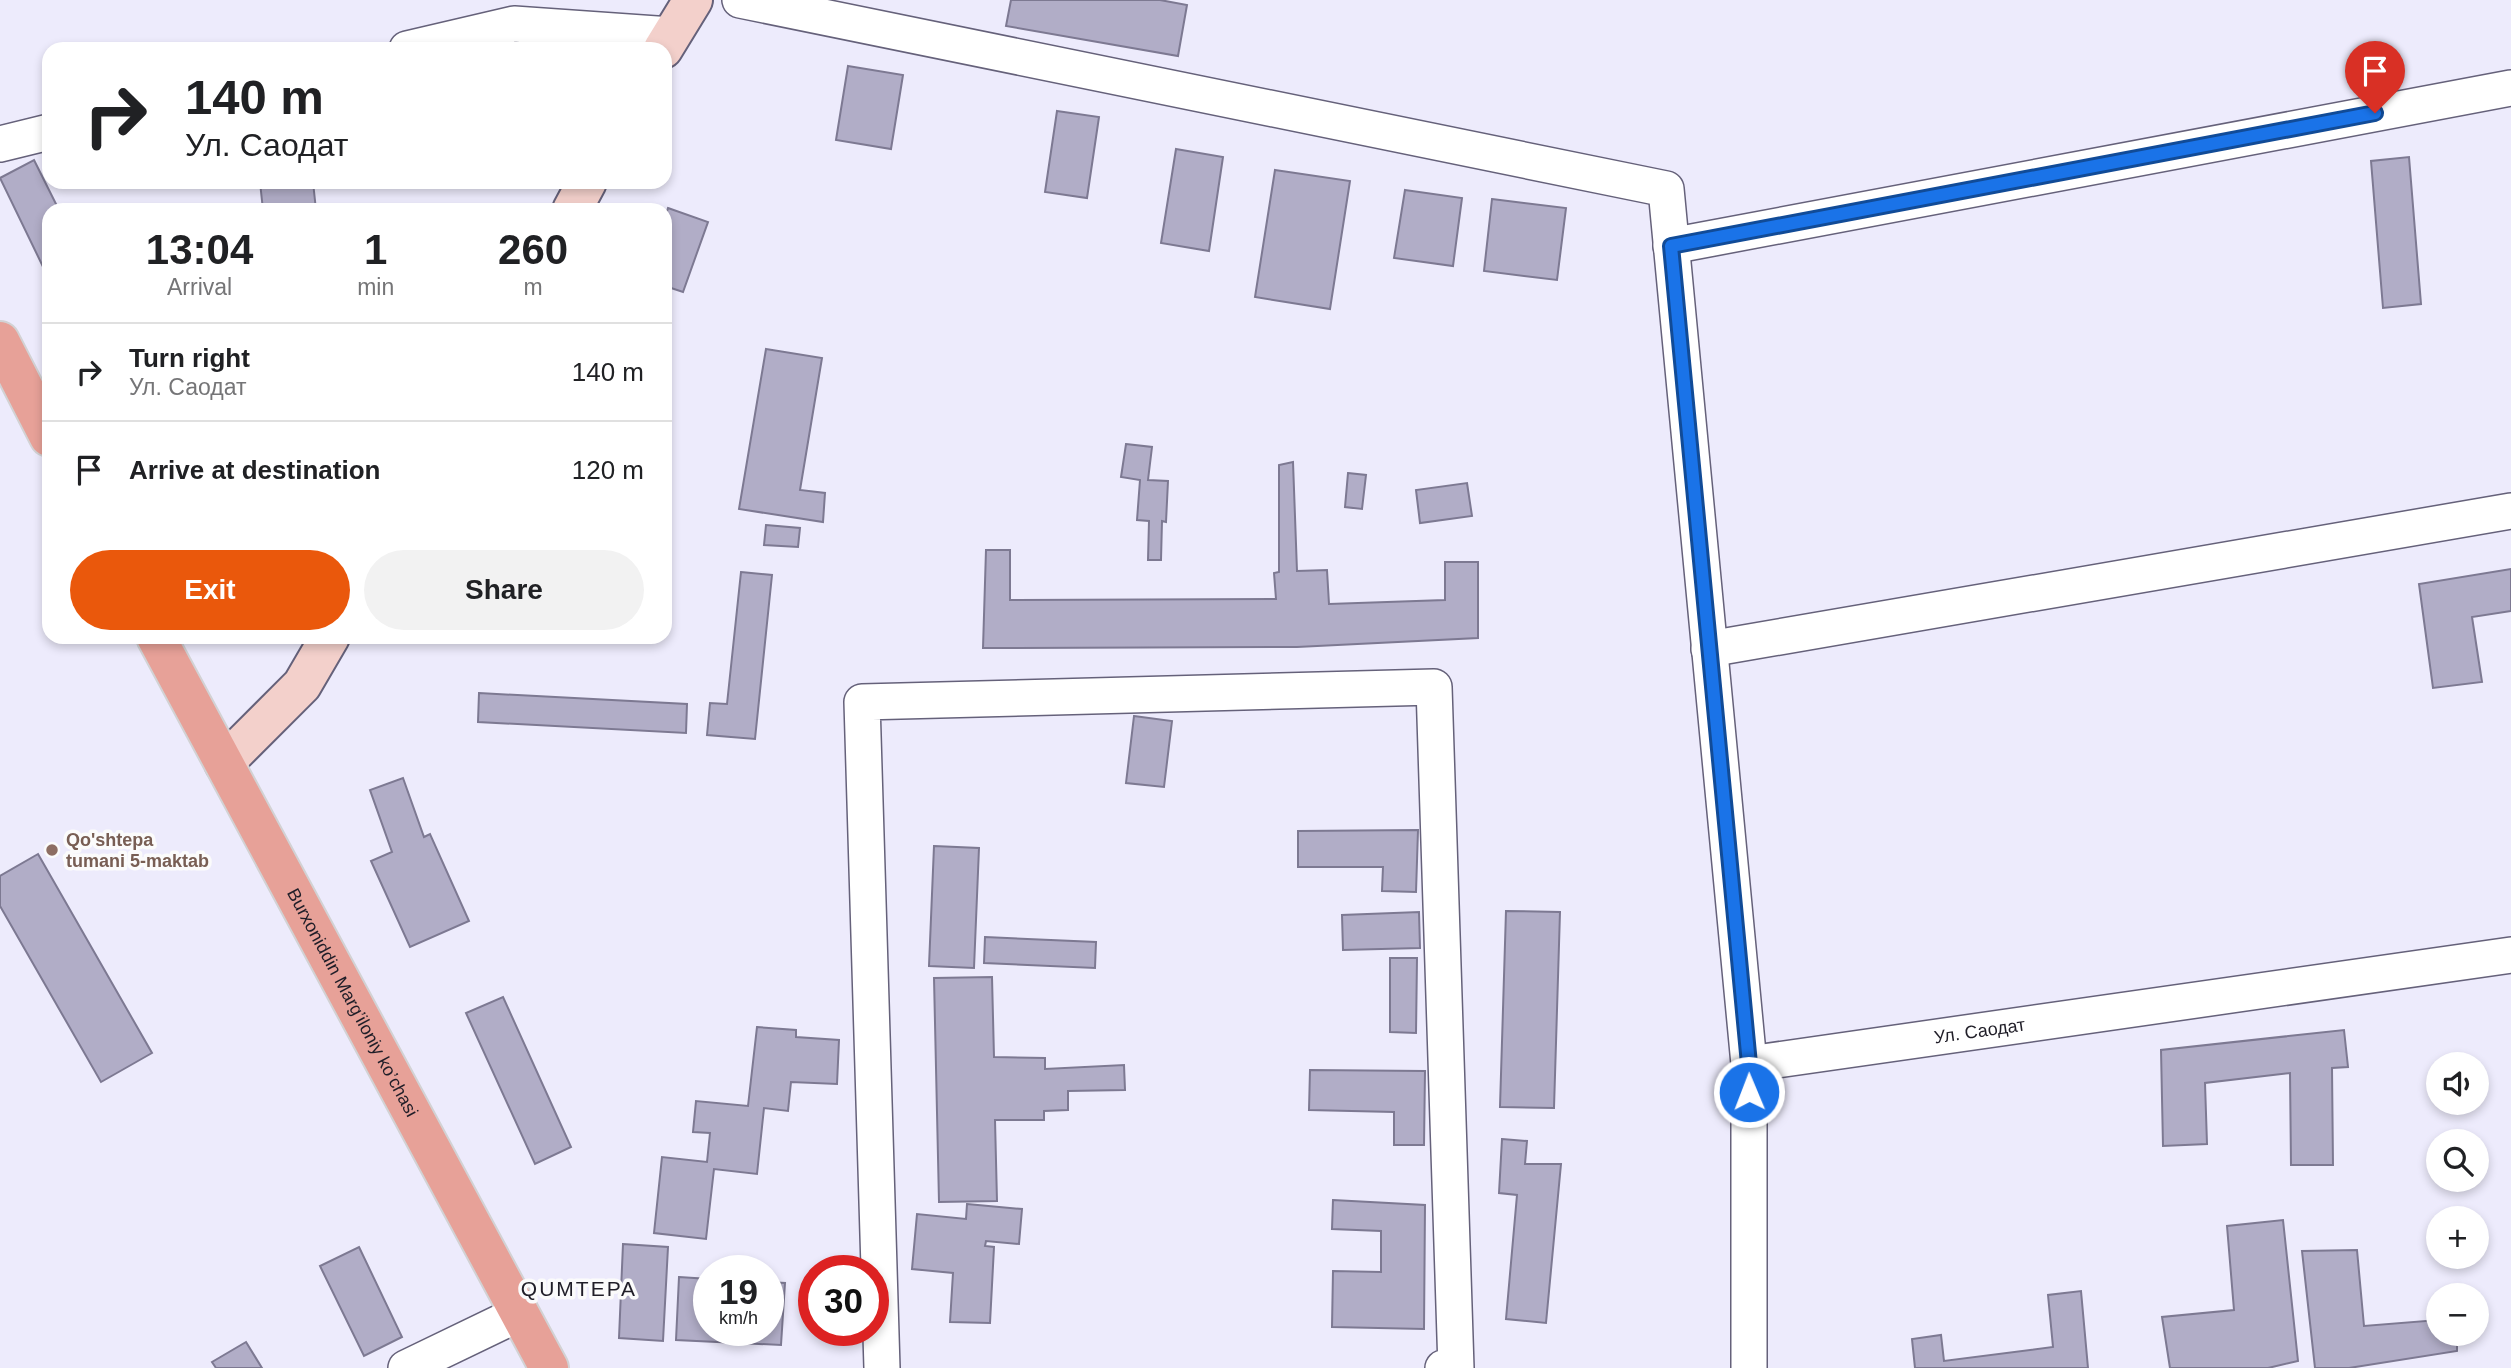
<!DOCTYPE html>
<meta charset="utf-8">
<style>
body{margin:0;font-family:Helvetica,sans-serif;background:#f2f2f2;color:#202124;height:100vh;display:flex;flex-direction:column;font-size:26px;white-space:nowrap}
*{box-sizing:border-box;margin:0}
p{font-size:23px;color:#757577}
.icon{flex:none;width:38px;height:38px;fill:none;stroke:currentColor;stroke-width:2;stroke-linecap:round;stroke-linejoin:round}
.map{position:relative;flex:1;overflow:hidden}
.details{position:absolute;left:42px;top:203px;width:630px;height:441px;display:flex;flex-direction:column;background:#fff;border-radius:21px;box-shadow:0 4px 10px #0003}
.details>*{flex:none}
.top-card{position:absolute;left:42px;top:42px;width:630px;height:147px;border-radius:21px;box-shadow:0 4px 10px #0003;background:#fff;color:#202124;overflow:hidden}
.controls{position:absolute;left:2426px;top:1052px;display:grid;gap:14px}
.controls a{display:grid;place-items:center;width:63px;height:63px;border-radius:50%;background:#fff;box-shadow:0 4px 10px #0003;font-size:35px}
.speed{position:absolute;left:693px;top:1255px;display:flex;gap:14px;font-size:35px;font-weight:700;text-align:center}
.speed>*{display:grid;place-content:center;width:91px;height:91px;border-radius:50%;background:#fff;box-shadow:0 4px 10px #0003;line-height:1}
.speed small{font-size:18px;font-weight:400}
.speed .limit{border:10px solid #d22;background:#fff;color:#111}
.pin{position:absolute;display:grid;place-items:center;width:60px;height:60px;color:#fff;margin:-72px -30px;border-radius:50% 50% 50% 0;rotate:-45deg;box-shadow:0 0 7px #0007}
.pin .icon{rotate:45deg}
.me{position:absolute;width:77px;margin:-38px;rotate:359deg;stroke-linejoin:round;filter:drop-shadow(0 0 5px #0008)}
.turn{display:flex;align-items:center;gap:24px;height:147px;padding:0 28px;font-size:32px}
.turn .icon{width:91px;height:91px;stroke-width:2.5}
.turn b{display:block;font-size:49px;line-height:60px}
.eta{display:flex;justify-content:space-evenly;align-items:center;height:119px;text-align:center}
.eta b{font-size:42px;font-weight:600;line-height:49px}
.cta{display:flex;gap:14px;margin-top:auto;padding:14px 28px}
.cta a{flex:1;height:80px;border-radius:42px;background:#ea580c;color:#fff;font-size:28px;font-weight:600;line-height:80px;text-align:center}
.cta a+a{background:#f2f2f2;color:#202124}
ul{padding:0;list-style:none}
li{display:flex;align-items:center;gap:21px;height:98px;padding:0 28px;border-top:2px solid #e0e0e0}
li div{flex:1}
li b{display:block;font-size:26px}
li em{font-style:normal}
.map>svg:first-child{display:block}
.building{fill:#b1adc7;stroke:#7d7992;stroke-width:2}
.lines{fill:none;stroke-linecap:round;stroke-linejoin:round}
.street-casing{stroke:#65617a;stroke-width:38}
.secondary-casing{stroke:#65617a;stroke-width:42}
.primary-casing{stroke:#d2d2d4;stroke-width:42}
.street{stroke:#fff;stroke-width:35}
.secondary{stroke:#f3d0cb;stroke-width:38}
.primary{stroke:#e7a198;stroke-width:38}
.route-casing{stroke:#114b97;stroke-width:18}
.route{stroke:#1a73e8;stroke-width:12}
.education-dot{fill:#8d6e63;stroke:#fbfbfb;stroke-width:2.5}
.labels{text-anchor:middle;stroke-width:7;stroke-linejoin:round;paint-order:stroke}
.education-label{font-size:18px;font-weight:bold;fill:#785e54;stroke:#fbfbfb;text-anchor:start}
.street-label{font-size:18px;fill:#201e28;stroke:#fbfbfb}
.quarter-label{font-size:21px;letter-spacing:2px;fill:#201e28;stroke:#fbfbfb}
</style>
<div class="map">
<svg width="2511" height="1368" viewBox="0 0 2511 1368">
<rect width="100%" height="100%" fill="#edebfc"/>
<!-- building -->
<g class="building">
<polygon points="1011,0 1160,0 1187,5 1178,56 1006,26"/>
<polygon points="848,66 903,75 891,149 836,140"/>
<polygon points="1057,111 1099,117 1087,198 1045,192"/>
<polygon points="1176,149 1223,157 1209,251 1161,243"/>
<polygon points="2409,157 2421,304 2383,308 2371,161"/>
<polygon points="34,160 59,210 49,210 47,275 0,178"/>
<polygon points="1275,170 1350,181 1330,309 1255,297"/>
<polygon points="260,182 313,182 316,210 263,210"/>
<polygon points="1405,190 1462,198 1453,266 1394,258"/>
<polygon points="1492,199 1566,208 1557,280 1484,271"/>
<polygon points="668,208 708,222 683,292 665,286 665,218"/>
<polygon points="766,349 822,358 800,490 825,493 823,522 739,509"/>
<polygon points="1126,444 1152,447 1148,480 1168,481 1166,522 1162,521 1161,560 1148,560 1149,521 1137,520 1140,480 1121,477"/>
<polygon points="1293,462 1297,571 1327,570 1329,604 1445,600 1445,562 1478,562 1478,638 1297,647 983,648 986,550 1010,550 1010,600 1276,599 1274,573 1279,572 1279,465"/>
<polygon points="1348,473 1366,475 1362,509 1345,507"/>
<polygon points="1467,483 1472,516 1420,523 1416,490"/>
<polygon points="766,525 800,528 798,547 764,545"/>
<polygon points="2511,569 2511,611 2472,617 2482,682 2433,688 2419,584"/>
<polygon points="741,572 772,575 755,739 707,735 710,703 727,704"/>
<polygon points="479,693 687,704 686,733 478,722"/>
<polygon points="1134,716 1172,721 1164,787 1126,783"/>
<polygon points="403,778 424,837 430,834 469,921 410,947 371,861 392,852 370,790"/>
<polygon points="1418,830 1416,892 1382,891 1383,867 1298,867 1298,831"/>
<polygon points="934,846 979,848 974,968 929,966"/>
<polygon points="38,854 152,1053 101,1082 0,906 0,876"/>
<polygon points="1506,911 1560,912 1554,1108 1500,1107"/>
<polygon points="1419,912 1420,948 1343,950 1342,915"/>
<polygon points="985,937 1096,942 1095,968 984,963"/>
<polygon points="1390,958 1417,958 1416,1033 1390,1032"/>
<polygon points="992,977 994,1057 1045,1058 1045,1069 1124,1065 1125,1090 1068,1091 1068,1110 1044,1111 1044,1120 995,1120 997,1201 939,1202 934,978"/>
<polygon points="503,997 571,1147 535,1164 466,1013"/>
<polygon points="757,1027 796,1030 796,1037 839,1040 837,1084 791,1082 788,1111 764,1108 757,1174 714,1169 706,1239 654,1233 662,1157 707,1162 710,1133 693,1132 696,1101 748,1106"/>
<polygon points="2344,1030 2348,1067 2332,1068 2333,1165 2291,1165 2290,1073 2205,1083 2207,1144 2163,1146 2161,1050"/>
<polygon points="1310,1070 1425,1071 1424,1145 1394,1145 1394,1112 1309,1110"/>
<polygon points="1502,1139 1527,1141 1525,1164 1561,1164 1546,1323 1506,1319 1517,1195 1499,1193"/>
<polygon points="1333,1200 1425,1205 1424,1329 1332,1327 1333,1271 1381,1272 1381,1231 1332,1229"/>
<polygon points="967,1204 1022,1209 1019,1244 986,1241 985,1246 994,1247 990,1323 950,1322 953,1273 912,1269 917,1214 966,1219"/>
<polygon points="2283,1220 2298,1361 2268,1368 2170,1368 2162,1317 2234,1310 2227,1226"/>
<polygon points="623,1244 668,1247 663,1341 619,1338"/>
<polygon points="359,1247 402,1337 364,1356 320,1266"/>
<polygon points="2357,1250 2364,1326 2438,1320 2438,1334 2457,1334 2457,1351 2349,1368 2315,1368 2302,1251"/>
<polygon points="679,1277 709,1279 709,1330 768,1330 768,1282 785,1283 781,1345 676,1340"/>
<polygon points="2081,1291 2088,1368 1915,1368 1912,1339 1941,1335 1944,1361 2053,1347 2048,1295"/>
<polygon points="246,1342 262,1368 216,1368 212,1362"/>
</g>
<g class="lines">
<defs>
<g id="street">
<polyline points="740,0 1666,189 1749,1064"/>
<polyline points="407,49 514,24 671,35"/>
<polyline points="0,144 49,132"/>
<polyline points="1671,246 2511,88"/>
<polyline points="1709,649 2511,511"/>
<polyline points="406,1368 520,1313"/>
<polyline points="882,1368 862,702 1434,687 1456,1368 1443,1368"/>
<path id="s1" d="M1749,1368V1064L2511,955"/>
</g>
<g id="secondary">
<polyline points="663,49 693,0"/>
<polyline points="572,210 587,182"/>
<polyline points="224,763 302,685 330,637"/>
</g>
<g id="primary">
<polyline points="0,341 49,437"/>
<path id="s2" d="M156,637L549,1368"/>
</g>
</defs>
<!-- street casing -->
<use href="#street" class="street-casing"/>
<!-- secondary casing -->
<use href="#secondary" class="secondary-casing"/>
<!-- primary casing -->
<use href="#primary" class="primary-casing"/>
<!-- street -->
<use href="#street" class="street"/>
<!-- secondary -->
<use href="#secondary" class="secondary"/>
<!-- primary -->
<use href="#primary" class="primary"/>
</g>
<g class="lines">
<defs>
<polyline id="route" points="1749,1092 1749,1064 1671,246 2375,113"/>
</defs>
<!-- route casing -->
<use href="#route" class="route-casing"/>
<!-- route -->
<use href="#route" class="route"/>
</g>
<!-- markers -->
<circle class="education-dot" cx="52" cy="850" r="7"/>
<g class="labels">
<!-- education labels -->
<g class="education-label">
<text x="66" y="846">Qo'shtepa<tspan x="66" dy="21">tumani 5-maktab</tspan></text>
</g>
<!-- street labels -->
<g class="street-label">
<text dy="6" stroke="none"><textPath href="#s2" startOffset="415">Burxoniddin Marg’iloniy ko’chasi</textPath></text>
<text dy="6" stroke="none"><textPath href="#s1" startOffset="537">Ул. Саодат</textPath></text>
</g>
<!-- quarter labels -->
<g class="quarter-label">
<text x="579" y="1296">QUMTEPA</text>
</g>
</g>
</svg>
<div class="controls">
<a><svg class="icon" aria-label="sound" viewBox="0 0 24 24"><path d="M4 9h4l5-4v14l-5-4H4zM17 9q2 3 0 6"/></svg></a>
<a><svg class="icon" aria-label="search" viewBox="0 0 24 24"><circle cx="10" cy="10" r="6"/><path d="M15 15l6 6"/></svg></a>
<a>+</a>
<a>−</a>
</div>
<div class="speed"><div>19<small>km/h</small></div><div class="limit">30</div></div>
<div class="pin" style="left:2375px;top:113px;background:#d93025"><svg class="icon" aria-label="arrive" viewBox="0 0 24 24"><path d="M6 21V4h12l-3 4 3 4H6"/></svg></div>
<svg class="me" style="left:1749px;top:1092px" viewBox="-20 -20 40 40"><circle r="17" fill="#1a73e8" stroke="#fff" stroke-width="3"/><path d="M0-11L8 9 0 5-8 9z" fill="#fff"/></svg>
<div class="top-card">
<div class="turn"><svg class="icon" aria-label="right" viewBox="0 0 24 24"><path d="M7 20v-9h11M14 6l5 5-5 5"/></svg><div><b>140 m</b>Ул. Саодат</div></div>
</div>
<section class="details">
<div class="eta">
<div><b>13:04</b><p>Arrival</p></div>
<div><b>1</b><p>min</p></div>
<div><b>260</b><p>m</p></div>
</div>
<ul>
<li><svg class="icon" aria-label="right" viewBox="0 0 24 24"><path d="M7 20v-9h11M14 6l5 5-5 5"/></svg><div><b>Turn right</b><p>Ул. Саодат</p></div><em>140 m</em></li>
<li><svg class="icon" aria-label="arrive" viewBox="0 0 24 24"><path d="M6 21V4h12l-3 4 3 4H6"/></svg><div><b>Arrive at destination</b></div><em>120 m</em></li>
</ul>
<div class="cta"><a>Exit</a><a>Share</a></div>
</section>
</div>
